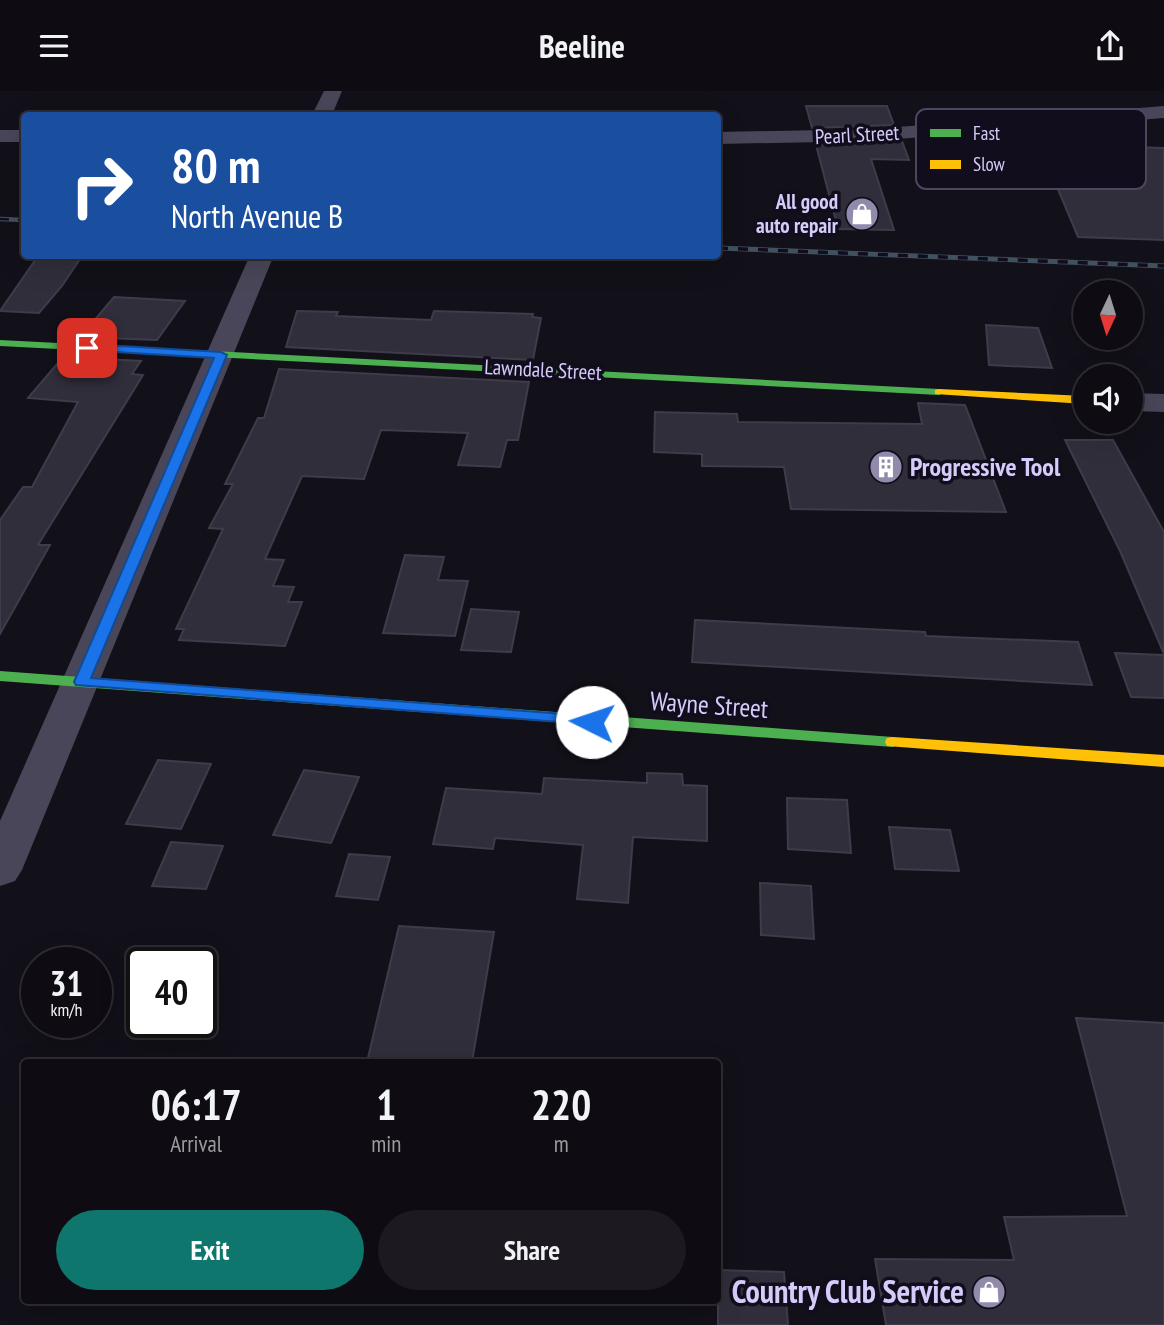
<!DOCTYPE html>
<style>
body{margin:0;font-family:"PT Sans Narrow",sans-serif;background:#1c1a20;color:#f1f3f6;height:100vh;display:flex;flex-direction:column;font-size:26px;white-space:nowrap}
*{box-sizing:border-box;margin:0}
p{font-size:23px;color:#9b9b9f}
.icon{flex:none;width:38px;height:38px;fill:none;stroke:currentColor;stroke-width:2;stroke-linecap:round;stroke-linejoin:round}
.map{position:relative;flex:1;overflow:hidden}
.panel{position:absolute;left:21px;top:968px;width:700px;height:245px;display:flex;flex-direction:column;background:#0e0c12;border-radius:7px;box-shadow:0 7px 28px #0002,0 0 0 2px #2e2c32}
.panel>*{flex:none}
.top-card{position:absolute;left:21px;top:21px;width:700px;height:147px;border-radius:7px;box-shadow:0 7px 28px #0002,0 0 0 2px #2e2c32;background:#1a4fa0;color:#fff;overflow:hidden}
.needle{width:46px;rotate:184deg}
.fabs{position:absolute;left:1073px;top:189px;display:grid;gap:14px}
.fabs a{display:grid;place-items:center;width:70px;height:70px;border-radius:50%;background:#0e0c12;box-shadow:0 7px 28px #0002,0 0 0 2px #2e2c32;font-size:35px}
.speed{position:absolute;left:21px;top:856px;display:flex;gap:14px;font-size:35px;font-weight:700;text-align:center}
.speed>*{display:grid;place-content:center;width:91px;height:91px;border-radius:50%;background:#0e0c12;box-shadow:0 7px 28px #0002,0 0 0 2px #2e2c32;line-height:1}
.speed small{font-size:18px;font-weight:400}
.speed .limit{border:4px solid #111;border-radius:10px;background:#fff;color:#111}
.pin{position:absolute;display:grid;place-items:center;width:60px;height:60px;color:#fff;margin:-30px;border-radius:14px;box-shadow:0 4px 10px #0006}
.me{position:absolute;width:77px;margin:-38px;rotate:274deg;stroke-linejoin:round;filter:drop-shadow(0 0 5px #0008)}
.turn{display:flex;align-items:center;gap:24px;height:147px;padding:0 35px;font-size:32px}
.turn .icon{width:91px;height:91px;stroke-width:2.5}
.turn b{display:block;font-size:49px;line-height:60px}
.eta{display:flex;justify-content:space-evenly;align-items:center;height:119px;text-align:center}
.eta b{font-size:42px;font-weight:800;line-height:49px}
.primary-button{display:flex;gap:14px;margin-top:auto;padding:14px 35px}
.primary-button a{flex:1;height:80px;border-radius:42px;background:#0f766e;color:#fff;font-size:28px;font-weight:800;line-height:80px;text-align:center}
.primary-button a+a{background:#1c1a20;color:#f1f3f6}
header{display:flex;justify-content:space-between;align-items:center;height:91px;padding:0 35px;background:#0e0c12;font-size:32px;font-weight:800}
.map>svg:first-child{display:block}
.building{fill:#312e3b;stroke:#3f3b4b;stroke-width:2}
.lines{fill:none;stroke-linecap:round;stroke-linejoin:round}
.street{fill:#484658;fill-rule:evenodd}
.fast{fill:#4caf50;fill-rule:evenodd}
.slow{fill:#ffc107;fill-rule:evenodd}
.rail-far1-casing{stroke:#425160;stroke-width:4.5}
.rail-casing{stroke:#425160;stroke-width:5}
.rail-far1{stroke:#110d1c;stroke-width:2.5;stroke-dasharray:9;stroke-linecap:butt}
.rail{stroke:#110d1c;stroke-width:3.5;stroke-dasharray:10;stroke-linecap:butt}
.route{fill:#1a73e8;stroke:#114b97;stroke-width:2}
.labels{text-anchor:middle;stroke-width:7;stroke-linejoin:round;paint-order:stroke}
.far-street-label{font-size:21px;fill:#d5ccfa;stroke:#110d1c}
.far-poi-label{font-size:21px;font-weight:bold;fill:#d5ccfa;stroke:#110d1c;text-anchor:end}
.poi-label{font-size:26px;font-weight:bold;fill:#d5ccfa;stroke:#110d1c;text-anchor:start}
.street-label{font-size:26px;fill:#d5ccfa;stroke:#110d1c}
.near-poi-label{font-size:32px;font-weight:bold;fill:#d5ccfa;stroke:#110d1c;text-anchor:end}
.key{fill:#110d1c;stroke:#4c465f;stroke-width:2}
.key-label{font-size:19px;fill:#d5ccfa}
</style>
<header><svg class="icon" aria-label="menu" viewBox="0 0 24 24"><path d="M4 6h16M4 12h16M4 18h16"/></svg>Beeline<svg class="icon" aria-label="share" viewBox="0 0 24 24"><path d="M12 15V3M7 8l5-5 5 5M5 13v7h14v-7"/></svg></header>
<div class="map">
<svg width="1164" height="1234" viewBox="0 0 1164 1234">
<rect width="100%" height="100%" fill="#121018"/>
<!-- building -->
<g class="building">
<polygon points="806,15 887,15 894,34 812,37"/>
<polygon points="902,50 909,69 871,68 894,139 838,138 816,54"/>
<polygon points="1039,53 1164,57 1164,149 1078,146"/>
<polygon points="38,165 82,165 62,195 39,222 0,220"/>
<polygon points="114,206 185,210 157,249 80,246"/>
<polygon points="297,220 338,221 336,225 431,229 434,220 533,223 532,226 541,227 533,269 286,256"/>
<polygon points="986,234 1038,237 1052,277 989,274"/>
<polygon points="63,266 141,270 132,283 143,284 38,454 50,454 0,543 0,429 23,396 32,396 78,311 28,307"/>
<polygon points="279,278 529,291 518,349 507,349 500,376 458,374 468,342 381,339 364,388 302,385 265,468 284,469 273,495 294,496 288,511 302,511 285,555 179,549 184,538 176,538 223,438 209,437 233,393 225,393 258,327 264,327"/>
<polygon points="918,312 965,314 1006,421 791,418 784,376 702,375 702,363 654,361 655,321 737,323 738,331 922,333"/>
<polygon points="1065,349 1113,349 1164,441 1164,563 1120,460"/>
<polygon points="405,464 444,466 438,489 468,490 455,545 383,542"/>
<polygon points="471,518 519,521 511,561 461,559"/>
<polygon points="695,529 925,541 926,545 1078,551 1092,594 692,571"/>
<polygon points="1115,562 1164,564 1164,607 1131,606"/>
<polygon points="158,669 211,673 181,738 126,733"/>
<polygon points="304,679 359,686 331,752 273,744"/>
<polygon points="647,682 682,683 683,694 707,695 707,750 633,746 628,812 577,808 583,754 495,747 493,758 433,753 446,697 542,703 544,687 647,692"/>
<polygon points="787,707 847,709 851,762 788,758"/>
<polygon points="889,736 950,739 959,780 895,778"/>
<polygon points="171,751 223,755 206,798 152,795"/>
<polygon points="349,763 390,766 378,809 336,805"/>
<polygon points="760,792 811,795 814,848 761,844"/>
<polygon points="399,835 494,841 472,971 367,971"/>
<polygon points="1076,927 1164,932 1164,1234 886,1234 875,1168 1014,1169 1004,1126 1127,1125"/>
<polygon points="718,1179 784,1181 788,1234 718,1234"/>
</g>
<g class="lines">
<!-- street -->
<g class="street">
<polygon points="324,0 342,0 332,24 312,24"/>
<polygon points="1164,15 1164,27 872,50 718,53 718,41 872,38"/>
<rect x="0" y="39" width="24" height="12"/>
<polygon points="250,164 274,164 22,779 15,790 0,795 0,730"/>
<polygon points="1130,302 1164,303 1164,321 1130,320"/>
</g>
<!-- fast -->
<g class="fast">
<polygon points="0,249 939,298 945,301 939,304 0,255"/>
<polygon points="0,580 893,646 901,651 893,656 0,590"/>
</g>
<!-- slow -->
<g class="slow">
<polygon points="939,298 1085,305 1085,313 935,303 935,299"/>
<polygon points="893,646 1164,664 1164,676 887,655 885,651 887,647"/>
</g>
<defs>
<polyline id="rail-far1" points="0,128 24,129"/>
<polyline id="rail" points="718,157 1164,175"/>
</defs>
<!-- rail-far1 casing -->
<use href="#rail-far1" class="rail-far1-casing"/>
<!-- rail casing -->
<use href="#rail" class="rail-casing"/>
<!-- rail-far1 -->
<use href="#rail-far1" class="rail-far1"/>
<!-- rail -->
<use href="#rail" class="rail"/>
</g>
<!-- route -->
<polygon class="route" points="87,253 221,261 227,264 91,587 592,625 598,627 600,631 598,634 76,594 74,591 214,267 83,259 83,254"/>
<!-- icons -->
<defs>
<symbol id="shop-disc" viewBox="-11 -11 22 22"><circle r="9.5" fill="#918aab" stroke="#110d1c"/><path d="M-5-2.5h2.3a2.7 3.5 0 0 1 5.4 0H5L5.5 6h-11ZM-1.5-2.5h3a1.5 2.3 0 0 0-3 0Z" fill="#fff"/></symbol>
<symbol id="building-disc" viewBox="-11 -11 22 22"><circle r="9.5" fill="#918aab" stroke="#110d1c"/><path d="M-4-6H4V6H1V3H-1V6H-4ZM-2.5-4.3h1.7v1.8h-1.7ZM.8-4.3h1.7v1.8H.8ZM-2.5-1h1.7V.8h-1.7ZM.8-1h1.7V.8H.8Z" fill="#fff"/></symbol>
</defs>
<g fill-rule="evenodd">
<use href="#shop-disc" x="843" y="104" width="38" height="38"/>
<use href="#building-disc" x="867" y="357" width="38" height="38"/>
<use href="#shop-disc" x="970" y="1182" width="38" height="38"/>
</g>
<g class="labels">
<!-- far-street labels -->
<g class="far-street-label">
<text transform="translate(857 44) rotate(-3)" y="7">Pearl Street</text>
<text transform="translate(543 279) rotate(3)" y="7">Lawndale Street</text>
</g>
<!-- far-poi labels -->
<g class="far-poi-label">
<text x="838" y="118">All good<tspan x="838" dy="24">auto repair</tspan></text>
</g>
<!-- poi labels -->
<g class="poi-label">
<text x="910" y="385">Progressive Tool</text>
</g>
<!-- street labels -->
<g class="street-label">
<text transform="translate(709 614) rotate(4)" y="9">Wayne Street</text>
</g>
<!-- near-poi labels -->
<g class="near-poi-label">
<text x="964" y="1212">Country Club Service</text>
</g>
</g>
<!-- legend -->
<rect x="916" y="18" width="230" height="80" rx="10" class="key"/>
<rect x="930" y="38" width="31" height="8" fill="#4caf50"/>
<rect x="930" y="69" width="31" height="9" fill="#ffc107"/>
<g class="key-label">
<text x="973" y="49">Fast</text>
<text x="973" y="80">Slow</text>
</g>
</svg>
<div class="fabs">
<a><svg class="needle" viewBox="-14 -14 28 28"><path d="M0-13l5 13h-10z" fill="#e53935"/><path d="M0 13l5-13h-10z" fill="#9b9b9f"/></svg></a>
<a><svg class="icon" aria-label="sound" viewBox="0 0 24 24"><path d="M4 9h4l5-4v14l-5-4H4zM17 9q2 3 0 6"/></svg></a>
</div>
<div class="speed"><div>31<small>km/h</small></div><div class="limit">40</div></div>
<div class="pin" style="left:87px;top:257px;background:#d93025"><svg class="icon" aria-label="arrive" viewBox="0 0 24 24"><path d="M6 21V4h12l-3 4 3 4H6"/></svg></div>
<svg class="me" style="left:592px;top:631px" viewBox="-20 -20 40 40"><circle r="19" fill="#fff"/><path d="M0-13L10 11 0 6-10 11z" fill="#1a73e8"/></svg>
<div class="top-card">
<div class="turn"><svg class="icon" aria-label="right" viewBox="0 0 24 24"><path d="M7 20v-9h11M14 6l5 5-5 5"/></svg><div><b>80 m</b>North Avenue B</div></div>
</div>
<section class="panel">
<div class="eta">
<div><b>06:17</b><p>Arrival</p></div>
<div><b>1</b><p>min</p></div>
<div><b>220</b><p>m</p></div>
</div>
<div class="primary-button"><a>Exit</a><a>Share</a></div>
</section>
</div>
